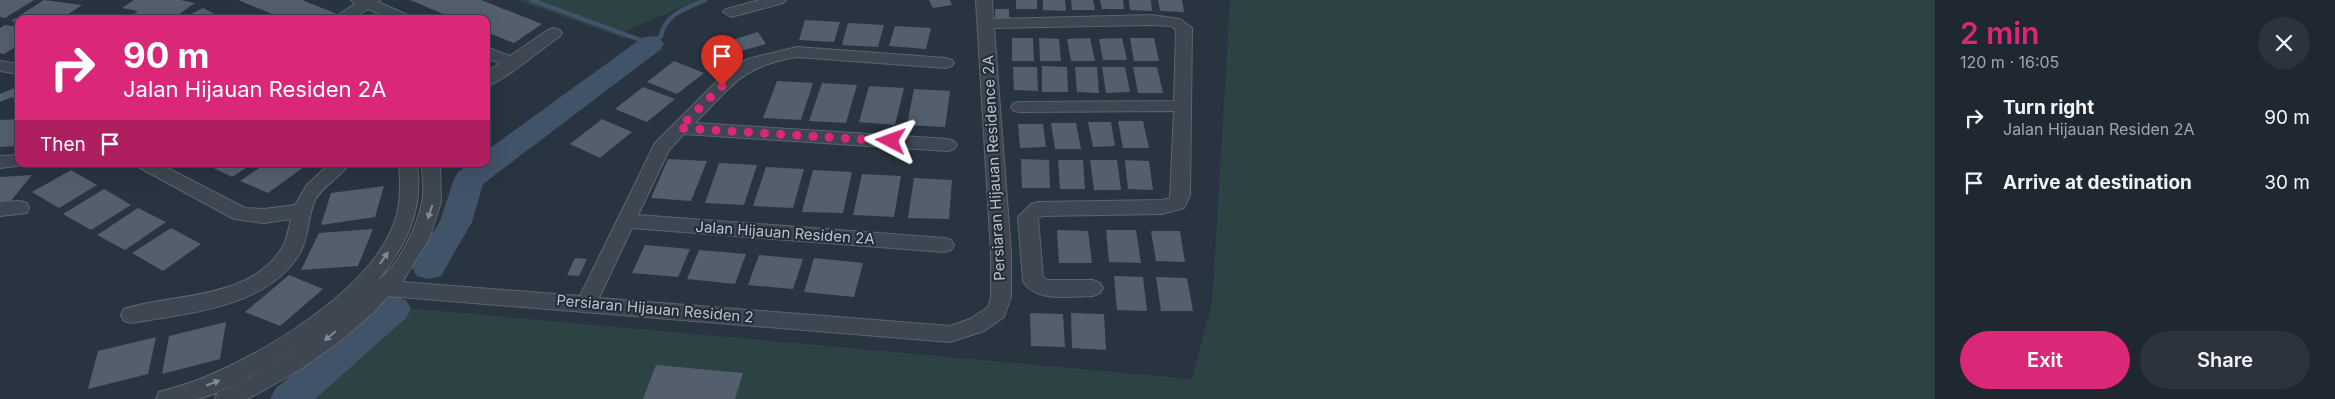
<!DOCTYPE html>
<meta charset="utf-8">
<style>
body{margin:0;font-family:Inter,sans-serif;background:#2c333d;color:#f1f3f6;height:100vh;display:flex;flex-direction:column;font-size:19px;white-space:nowrap}
*{box-sizing:border-box;margin:0}
p{font-size:16px;color:#a1a5ab}
.icon{flex:none;width:28px;height:28px;fill:none;stroke:currentColor;stroke-width:2;stroke-linecap:round;stroke-linejoin:round}
.map{position:relative;flex:1;overflow:hidden}
.panel{display:flex;flex-direction:column;background:#1f2731;width:400px}
.panel>*{flex:none}
.hud{position:absolute;left:15px;top:15px;width:475px;height:152px;border-radius:10px;box-shadow:0 5px 20px #0002,0 0 0 1px #3c444d;background:#db2777;color:#fff;overflow:hidden}
.pin{position:absolute;display:grid;place-items:center;width:42px;height:42px;color:#fff;margin:-51px -21px;border-radius:50% 50% 50% 0;rotate:-45deg;box-shadow:0 0 5px #0007}
.pin .icon{rotate:45deg}
.me{position:absolute;width:55px;margin:-28px;rotate:274deg;stroke-linejoin:round;filter:drop-shadow(0 0 4px #0008)}
.turn{display:flex;align-items:center;gap:18px;height:105px;padding:0 25px;font-size:22px}
.turn .icon{width:65px;height:65px;stroke-width:2.5}
.turn b{display:block;font-size:35px;line-height:42px}
.then{display:flex;align-items:center;height:48px;padding:0 25px;background:#0003;gap:10px;font-size:19px}
.round{display:grid;place-items:center;flex:none;width:52px;height:52px;border-radius:26px;background:#2c333d}
.head{display:flex;align-items:center;justify-content:space-between;height:85px;padding:0 25px}
h1{font-size:30px;font-weight:600;line-height:38px;color:#db2777}
.cta{display:flex;gap:10px;margin-top:auto;padding:10px 25px}
.cta a{flex:1;height:58px;border-radius:30px;background:#db2777;color:#fff;font-size:20px;font-weight:600;line-height:58px;text-align:center}
.cta a+a{background:#2c333d;color:#f1f3f6}
ul{padding:0;list-style:none}
li{display:flex;align-items:center;gap:15px;height:65px;padding:0 25px}
li div{flex:1}
li b{display:block;font-size:19px}
li em{font-style:normal}
main{display:flex;flex:1;min-height:0}
.map>svg:first-child{display:block}
.green{fill:#2c4243}
.lines{fill:none;stroke-linecap:round;stroke-linejoin:round}
.stream{stroke:#415369;stroke-width:4.5}
.river{fill:#415369;fill-rule:evenodd}
.building{fill:#535f6c}
.minor-casing{stroke:#5c646e;stroke-width:2}
.minor{fill:#3e4651;fill-rule:evenodd}
.oneway{fill:#838a94}
.route{stroke:#db2777;stroke-width:9;stroke-dasharray:0 16.2}
.labels{text-anchor:middle;stroke-width:4;stroke-linejoin:round;paint-order:stroke}
.street-label{font-size:15px;fill:#bbc1cb;stroke:#222b37}
</style>
<main>
<div class="map">
<svg width="1935" height="399" viewBox="0 0 1935 399">
<rect width="100%" height="100%" fill="#293441"/>
<!-- green -->
<g class="green">
<polygon points="516,0 698,0 621,33 632,41"/>
<polygon points="1230,0 1935,0 1935,399 306,399 407,308 1192,379 1212,303"/>
</g>
<g class="lines">
<!-- stream -->
<path class="stream" d="M531,0L651,44L661,36C665,14 687,8 705,0"/>
<!-- river -->
<g class="river">
<polygon points="651,36 660,38 664,44 660,50 483,184 472,222 441,276 429,279 417,276 412,267 440,221 454,179 458,172 469,164 486,164 486,151 642,38"/>
<polygon points="394,296 406,300 411,309 406,318 315,399 270,399 276,388 382,300"/>
</g>
</g>
<!-- building -->
<g class="building">
<polygon points="0,0 34,0 5,18 0,17"/>
<polygon points="44,0 82,5 61,19 19,19 19,22 11,21"/>
<polygon points="134,0 180,0 195,3 172,19 152,19 132,15 138,11 122,8"/>
<polygon points="238,0 302,0 337,14 328,19 284,19"/>
<polygon points="410,0 481,0 542,24 514,43 486,32 486,19 455,19"/>
<polygon points="929,0 950,0 952,5 933,8"/>
<rect x="1016" y="0" width="21" height="9"/>
<polygon points="1043,0 1065,0 1066,11 1043,10"/>
<polygon points="1071,0 1093,0 1095,10 1072,10"/>
<polygon points="1100,0 1123,0 1124,9 1102,9"/>
<polygon points="1129,0 1151,0 1152,11 1130,10"/>
<polygon points="1158,0 1182,0 1184,12 1160,11"/>
<polygon points="203,8 224,19 181,19"/>
<rect x="995" y="9" width="14" height="9"/>
<polygon points="805,20 840,22 834,42 799,40"/>
<polygon points="848,23 884,25 878,47 842,45"/>
<polygon points="5,25 19,27 19,45 4,54 0,53 0,28"/>
<polygon points="895,26 931,28 926,49 889,46"/>
<polygon points="758,32 766,44 724,56 716,45"/>
<polygon points="1012,38 1033,38 1034,61 1012,61"/>
<polygon points="1039,38 1059,39 1061,61 1040,61"/>
<polygon points="1090,38 1095,61 1071,61 1067,39"/>
<polygon points="1122,38 1127,60 1103,60 1099,39"/>
<polygon points="1130,38 1154,38 1159,61 1134,61"/>
<polygon points="674,61 704,73 677,94 647,82"/>
<polygon points="1042,66 1067,67 1068,92 1042,92"/>
<polygon points="1013,67 1037,67 1038,91 1014,90"/>
<polygon points="1075,67 1097,67 1099,93 1077,92"/>
<polygon points="1102,67 1125,67 1130,92 1106,93"/>
<polygon points="1133,67 1157,67 1163,93 1138,93"/>
<polygon points="777,81 813,83 801,120 763,118"/>
<polygon points="822,83 857,85 846,123 809,121"/>
<polygon points="19,86 19,105 12,97 0,102 0,94"/>
<polygon points="869,86 904,88 895,125 859,122"/>
<polygon points="643,87 675,99 647,122 615,109"/>
<polygon points="914,89 950,91 945,127 907,125"/>
<polygon points="19,119 19,146 0,147 0,120"/>
<polygon points="602,119 632,132 600,158 570,144"/>
<polygon points="1118,121 1143,121 1149,148 1123,148"/>
<polygon points="1088,122 1111,122 1115,146 1093,147"/>
<polygon points="1051,123 1076,123 1081,149 1055,149"/>
<polygon points="1018,124 1043,124 1046,147 1020,148"/>
<polygon points="668,159 707,161 691,201 651,198"/>
<polygon points="1021,159 1049,160 1050,188 1022,188"/>
<polygon points="1058,160 1083,160 1085,189 1060,189"/>
<polygon points="1090,160 1117,160 1121,190 1094,190"/>
<polygon points="1125,160 1149,161 1153,190 1128,189"/>
<polygon points="719,163 757,165 744,205 705,203"/>
<polygon points="205,164 252,164 232,177"/>
<polygon points="265,164 308,164 268,193 240,181"/>
<polygon points="766,167 804,169 793,208 753,206"/>
<polygon points="71,170 97,185 59,208 32,192"/>
<polygon points="813,170 852,172 843,213 802,212"/>
<polygon points="862,174 901,176 894,217 853,215"/>
<polygon points="32,175 9,203 0,204 0,177"/>
<polygon points="914,178 952,180 949,219 908,218"/>
<polygon points="384,186 375,217 321,225 331,193"/>
<polygon points="104,189 131,205 91,230 63,214"/>
<polygon points="138,208 166,222 125,250 97,235"/>
<polygon points="171,228 201,244 163,271 132,253"/>
<polygon points="373,229 358,266 301,270 319,233"/>
<polygon points="1057,230 1088,231 1092,263 1059,263"/>
<polygon points="1106,230 1136,230 1141,263 1109,262"/>
<polygon points="1151,231 1180,231 1185,262 1156,261"/>
<polygon points="645,245 690,249 678,277 632,273"/>
<polygon points="699,250 746,254 735,284 687,279"/>
<polygon points="759,255 803,259 793,289 748,285"/>
<polygon points="575,258 587,259 579,276 567,275"/>
<polygon points="814,258 863,263 854,297 804,292"/>
<polygon points="289,275 323,289 280,326 245,312"/>
<polygon points="1114,276 1143,277 1147,311 1117,310"/>
<polygon points="1156,277 1187,278 1193,311 1161,311"/>
<polygon points="1030,313 1063,314 1065,347 1031,346"/>
<polygon points="1071,313 1104,314 1106,350 1072,348"/>
<polygon points="226,322 220,359 162,374 169,336"/>
<polygon points="156,337 148,374 88,389 98,351"/>
<polygon points="656,365 743,373 735,399 643,399"/>
</g>
<g class="lines">
<defs>
<g id="minor">
<polygon points="351,0 380,0 378,2 410,16 413,19 391,19 368,9 351,19 332,19 355,4"/>
<polygon points="760,0 786,0 783,3 731,17 723,12 726,9"/>
<path d="M976,0H992L993,19L1151,15L1180,19L1192,28L1190,195L1184,208L1162,214L1042,216L1038,219L1043,277L1048,280H1093L1100,283L1103,288L1100,293L1093,296C1072,296 1035,303 1023,281L1018,217L1031,204L1038,202L1162,200L1170,198L1174,111L1020,112L1014,111L1011,107L1014,103L1020,102L1174,101L1176,30L1171,26L1151,25L994,28L1011,253V297L1004,317L984,331L950,342L388,296L374,312L339,342L302,368L266,389L247,399H215L218,392L251,377L308,341C282,358 224,396 195,399C182,399 169,399 156,399L159,392C176,387 193,383 210,375C270,349 363,293 391,231C401,209 401,187 399,164H417C424,209 406,246 378,280C398,267 417,227 422,203C425,191 422,176 422,164H440L441,202L429,239L402,282L580,296L655,143L730,68L748,59L797,47L946,58L952,60L954,63L952,66L946,68L797,57C742,66 732,86 695,123L948,139L954,141L957,145L954,149L948,151L684,134L669,150L638,215L944,238L951,240L954,245L951,250L944,252L632,228L599,298L950,326L970,319L988,307L991,297V253Z"/>
<path d="M554,28L560,30L562,33L560,36C543,48 503,82 486,86V73L500,63L486,58V47L510,56L548,30Z"/>
<polygon points="0,61 19,64 19,74 0,71"/>
<polygon points="19,155 19,164 26,164 25,165 0,168 0,156"/>
<path d="M137,164H160L245,208L264,209L295,205L306,186L329,164H349C340,178 323,185 315,200C308,215 309,235 301,251C269,308 188,313 131,323L124,321L121,315L124,309C174,293 250,300 282,248C287,239 289,228 291,219L264,223L234,219L140,168Z"/>
<polygon points="20,201 27,203 29,208 27,213 0,216 0,202"/>
</g>
</defs>
<!-- minor casing -->
<use href="#minor" class="minor-casing"/>
<!-- minor -->
<use href="#minor" class="minor"/>
</g>
<!-- one-way arrows -->
<defs><path id="oneway-solid" d="M-6-.8H1V-3.2L6.5 0L1 3.2V.8H-6Z" transform="scale(1.25)"/></defs>
<g class="oneway">
<use href="#oneway-solid" transform="translate(430 212) rotate(108)"/>
<use href="#oneway-solid" transform="translate(384 258) rotate(-55)"/>
<use href="#oneway-solid" transform="translate(330 336) rotate(140)"/>
<use href="#oneway-solid" transform="translate(213 383) rotate(-21)"/>
</g>
<g class="lines">
<!-- route -->
<polyline class="route" points="722,86 679,128 891,141"/>
</g>
<g class="labels">
<!-- street labels -->
<g class="street-label">
<text transform="translate(994 168) rotate(-93)" y="5">Persiaran Hijauan Residence 2A</text>
<text transform="translate(785 233) rotate(4)" y="5">Jalan Hijauan Residen 2A</text>
<text transform="translate(655 309) rotate(5)" y="5">Persiaran Hijauan Residen 2</text>
</g>
</g>
</svg>
<div class="pin" style="left:722px;top:86px;background:#d93025"><svg class="icon" aria-label="arrive" viewBox="0 0 24 24"><path d="M6 21V4h12l-3 4 3 4H6"/></svg></div>
<svg class="me" style="left:891px;top:141px" viewBox="-20 -20 40 40"><path d="M0-17L14 15 0 8-14 15z" fill="#db2777" stroke="#fff" stroke-width="4"/></svg>
<div class="hud">
<div class="turn"><svg class="icon" aria-label="right" viewBox="0 0 24 24"><path d="M7 20v-9h11M14 6l5 5-5 5"/></svg><div><b>90 m</b>Jalan Hijauan Residen 2A</div></div>
<div class="then">Then<svg class="icon" aria-label="arrive" viewBox="0 0 24 24"><path d="M6 21V4h12l-3 4 3 4H6"/></svg></div>
</div>
</div>
<section class="panel">
<div class="head"><div><h1>2 min</h1><p>120 m · 16:05</p></div><a class="round"><svg class="icon" aria-label="close" viewBox="0 0 24 24"><path d="M6 6l12 12M18 6L6 18"/></svg></a></div>
<ul>
<li><svg class="icon" aria-label="right" viewBox="0 0 24 24"><path d="M7 20v-9h11M14 6l5 5-5 5"/></svg><div><b>Turn right</b><p>Jalan Hijauan Residen 2A</p></div><em>90 m</em></li>
<li><svg class="icon" aria-label="arrive" viewBox="0 0 24 24"><path d="M6 21V4h12l-3 4 3 4H6"/></svg><div><b>Arrive at destination</b></div><em>30 m</em></li>
</ul>
<div class="cta"><a>Exit</a><a>Share</a></div>
</section>
</main>
